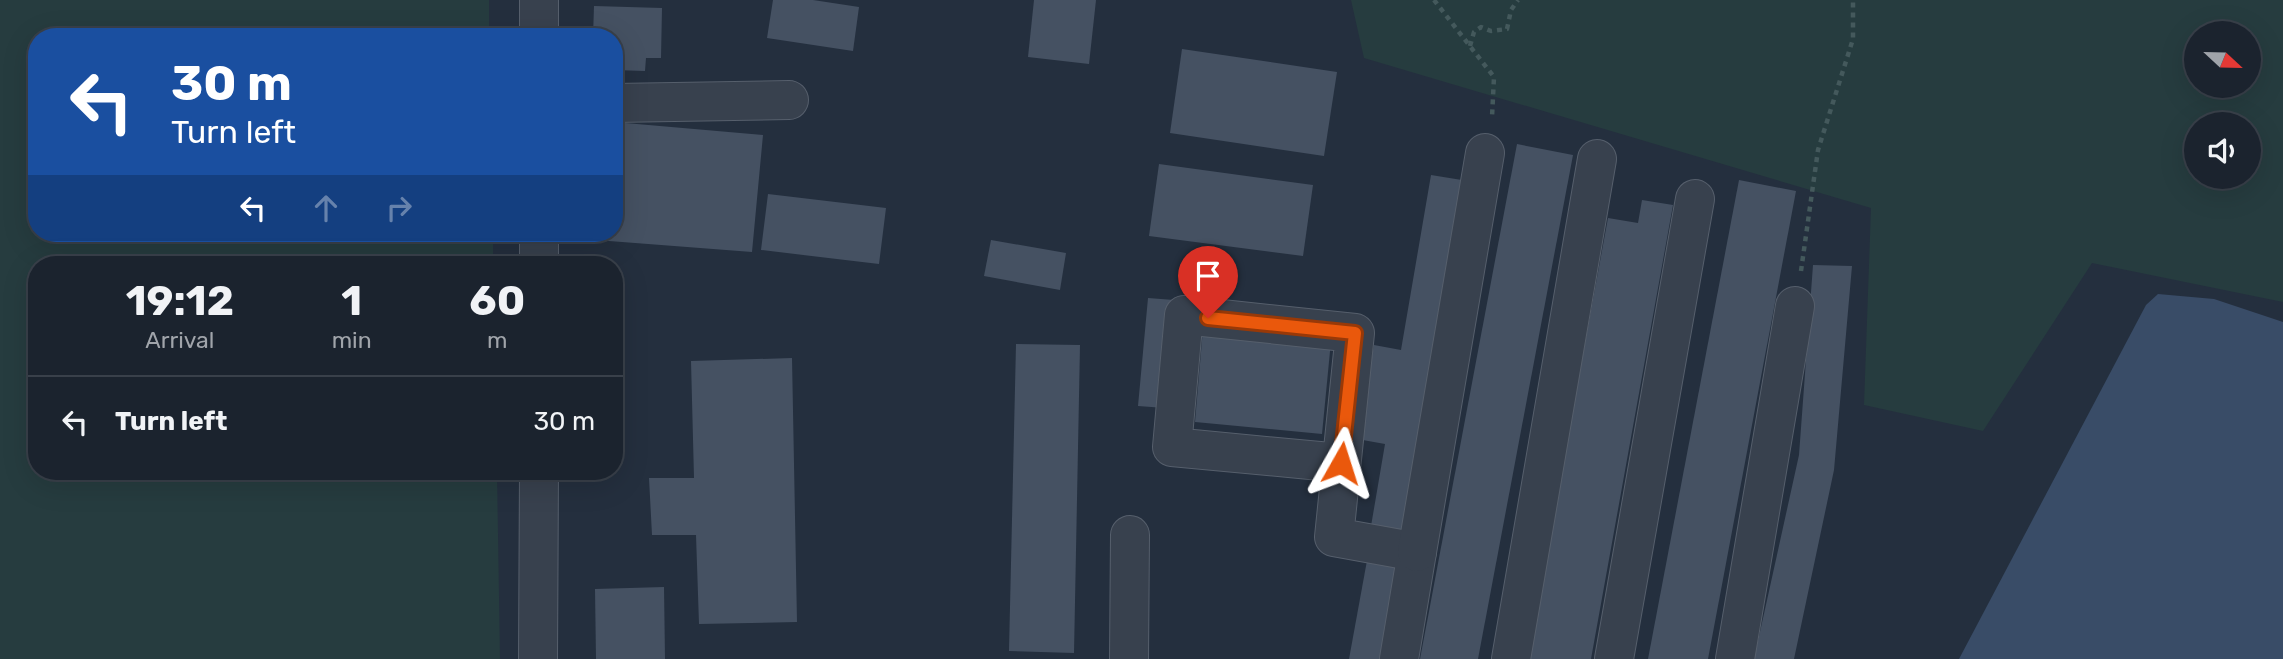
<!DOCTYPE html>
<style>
body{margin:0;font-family:Rubik,sans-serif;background:#282f3a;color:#f1f3f6;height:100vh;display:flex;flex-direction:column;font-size:26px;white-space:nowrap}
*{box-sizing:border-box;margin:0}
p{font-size:23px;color:#a0a4aa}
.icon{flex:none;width:38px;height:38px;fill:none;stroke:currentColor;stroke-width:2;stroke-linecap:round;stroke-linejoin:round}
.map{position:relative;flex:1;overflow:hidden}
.details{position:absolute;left:28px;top:256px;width:595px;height:224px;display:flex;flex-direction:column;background:#1b232e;border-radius:28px;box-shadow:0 7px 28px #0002,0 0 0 2px #39404a}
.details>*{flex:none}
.guide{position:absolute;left:28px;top:28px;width:595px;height:214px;border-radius:28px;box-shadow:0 7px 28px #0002,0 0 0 2px #39404a;background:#1a4fa0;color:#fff;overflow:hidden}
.needle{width:46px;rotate:112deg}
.buttons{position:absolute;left:2184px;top:21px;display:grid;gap:14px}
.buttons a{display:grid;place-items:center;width:77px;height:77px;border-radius:50%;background:#1b232e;box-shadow:0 7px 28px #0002,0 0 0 2px #39404a;font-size:35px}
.pin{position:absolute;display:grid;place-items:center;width:60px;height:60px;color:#fff;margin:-72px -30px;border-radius:50% 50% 50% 0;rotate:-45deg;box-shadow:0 0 7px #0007}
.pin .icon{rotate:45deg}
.me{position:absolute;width:77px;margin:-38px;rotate:6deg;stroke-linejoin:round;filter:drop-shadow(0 0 5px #0008)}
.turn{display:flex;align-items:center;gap:24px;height:147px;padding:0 28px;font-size:32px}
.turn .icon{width:91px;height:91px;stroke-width:2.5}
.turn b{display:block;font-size:49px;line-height:60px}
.lanes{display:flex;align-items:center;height:66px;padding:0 28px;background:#0003;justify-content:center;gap:35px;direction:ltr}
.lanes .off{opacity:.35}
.eta{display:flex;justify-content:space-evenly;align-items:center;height:119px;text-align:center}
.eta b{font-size:42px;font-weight:700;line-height:49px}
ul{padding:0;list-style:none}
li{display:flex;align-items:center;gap:21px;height:91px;padding:0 28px;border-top:2px solid #39404a}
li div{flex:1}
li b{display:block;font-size:26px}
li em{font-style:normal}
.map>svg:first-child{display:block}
.green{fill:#263c3f;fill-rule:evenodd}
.water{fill:#394c67}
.building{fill:#455162}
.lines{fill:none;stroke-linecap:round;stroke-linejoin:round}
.minor-casing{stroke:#565f6c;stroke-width:40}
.path{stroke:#44595c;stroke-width:4.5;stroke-dasharray:5 5;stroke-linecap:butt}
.minor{stroke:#38414e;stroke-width:38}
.route-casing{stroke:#983908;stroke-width:18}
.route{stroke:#ea580c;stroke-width:12}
</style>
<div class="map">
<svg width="2283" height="659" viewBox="0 0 2283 659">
<rect width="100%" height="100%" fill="#242f3e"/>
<!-- green -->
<g class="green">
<polygon points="0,0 489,0 489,37 37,37 37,233 493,233 493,264 37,264 37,471 497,471 500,659 0,659"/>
<path d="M1351,0H2283V302L2092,263L1983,431L1864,405L1871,208L1364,58ZM2196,33H2249V86H2196ZM2196,124H2249V177H2196Z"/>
</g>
<!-- water -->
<polygon class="water" points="2158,294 2214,299 2283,322 2283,659 1959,659 2146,305"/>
<!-- building -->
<g class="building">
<polygon points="773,0 813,0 859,7 853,51 767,38"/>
<polygon points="1034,0 1096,0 1089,64 1028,57"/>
<polygon points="594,6 662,8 661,58 646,58 645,71 614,70 614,37 593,37"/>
<polygon points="1182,49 1337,72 1324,156 1170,133"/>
<polygon points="614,122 763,135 752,252 596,240 596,233 614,233"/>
<polygon points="1517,144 1573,155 1478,659 1420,659"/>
<polygon points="1159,164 1313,185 1303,256 1149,236"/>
<polygon points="1431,175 1468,181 1406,538 1370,532 1385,444 1357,439 1374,345 1401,350"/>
<polygon points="1739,180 1796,191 1708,659 1648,659"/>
<polygon points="768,194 886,208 879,264 761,250"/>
<polygon points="1642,200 1673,205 1591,659 1527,659 1608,218 1638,223"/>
<polygon points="991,240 1066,253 1060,290 984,276"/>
<polygon points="1813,265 1852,266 1834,470 1794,659 1754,659 1799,455"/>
<polygon points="1148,298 1174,300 1165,408 1138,406"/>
<polygon points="1203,329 1331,341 1322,434 1195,422"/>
<polygon points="1016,344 1080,345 1074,653 1009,651"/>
<polygon points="792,358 797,622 699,624 696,535 652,535 649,478 694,478 691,361"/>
<polygon points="1368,555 1401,561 1384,659 1349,659"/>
<polygon points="664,587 665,659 596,659 595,589"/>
</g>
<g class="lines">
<defs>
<g id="minor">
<polyline points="539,0 539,37"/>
<polyline points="614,103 789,100"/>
<polyline points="539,264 539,233"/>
<polyline points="1341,463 1172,447 1184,315 1355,333 1334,537 1417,552 1399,659"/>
<polyline points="1417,552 1485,153"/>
<polyline points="538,659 539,471"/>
<polyline points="1129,659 1130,535"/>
<polyline points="1511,659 1597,159"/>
<polyline points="1614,659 1695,199"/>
<polyline points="1735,659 1795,306"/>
</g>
</defs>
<!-- minor casing -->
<use href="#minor" class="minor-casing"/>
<!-- path -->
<g class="path">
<polyline points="1434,0 1494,77 1492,117"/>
<polyline points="1470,46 1474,32 1481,27 1491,31 1507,29 1511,10 1518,0"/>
<polyline points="1801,271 1818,150 1853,39 1853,0"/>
</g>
<!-- minor -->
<use href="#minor" class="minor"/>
</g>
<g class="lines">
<defs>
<polyline id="route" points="1208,318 1355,333 1341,463"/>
</defs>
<!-- route casing -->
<use href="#route" class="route-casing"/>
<!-- route -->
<use href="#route" class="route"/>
</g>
</svg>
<div class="buttons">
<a><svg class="needle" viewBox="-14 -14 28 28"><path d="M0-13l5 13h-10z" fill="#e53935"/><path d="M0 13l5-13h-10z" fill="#a0a4aa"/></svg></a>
<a><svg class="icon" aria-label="sound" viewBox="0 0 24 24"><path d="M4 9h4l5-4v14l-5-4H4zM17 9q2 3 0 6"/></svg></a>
</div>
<div class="pin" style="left:1208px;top:318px;background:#d93025"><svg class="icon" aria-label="arrive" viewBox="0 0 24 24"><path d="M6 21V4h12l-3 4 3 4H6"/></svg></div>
<svg class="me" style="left:1341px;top:463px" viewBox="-20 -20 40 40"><path d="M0-17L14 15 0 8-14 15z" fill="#ea580c" stroke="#fff" stroke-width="4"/></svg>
<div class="guide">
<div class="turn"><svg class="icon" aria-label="left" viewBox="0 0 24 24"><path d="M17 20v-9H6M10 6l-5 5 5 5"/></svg><div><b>30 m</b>Turn left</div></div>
<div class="lanes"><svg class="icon" aria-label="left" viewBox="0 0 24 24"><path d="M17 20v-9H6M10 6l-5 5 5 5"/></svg><svg class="icon off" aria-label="ahead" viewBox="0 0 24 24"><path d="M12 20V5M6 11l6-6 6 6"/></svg><svg class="icon off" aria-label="right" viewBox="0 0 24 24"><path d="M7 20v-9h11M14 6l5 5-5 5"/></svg></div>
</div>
<section class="details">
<div class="eta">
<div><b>19:12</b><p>Arrival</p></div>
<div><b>1</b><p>min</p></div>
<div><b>60</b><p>m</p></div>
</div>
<ul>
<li><svg class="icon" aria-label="left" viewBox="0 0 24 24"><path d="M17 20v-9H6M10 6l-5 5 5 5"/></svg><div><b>Turn left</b></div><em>30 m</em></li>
</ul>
</section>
</div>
